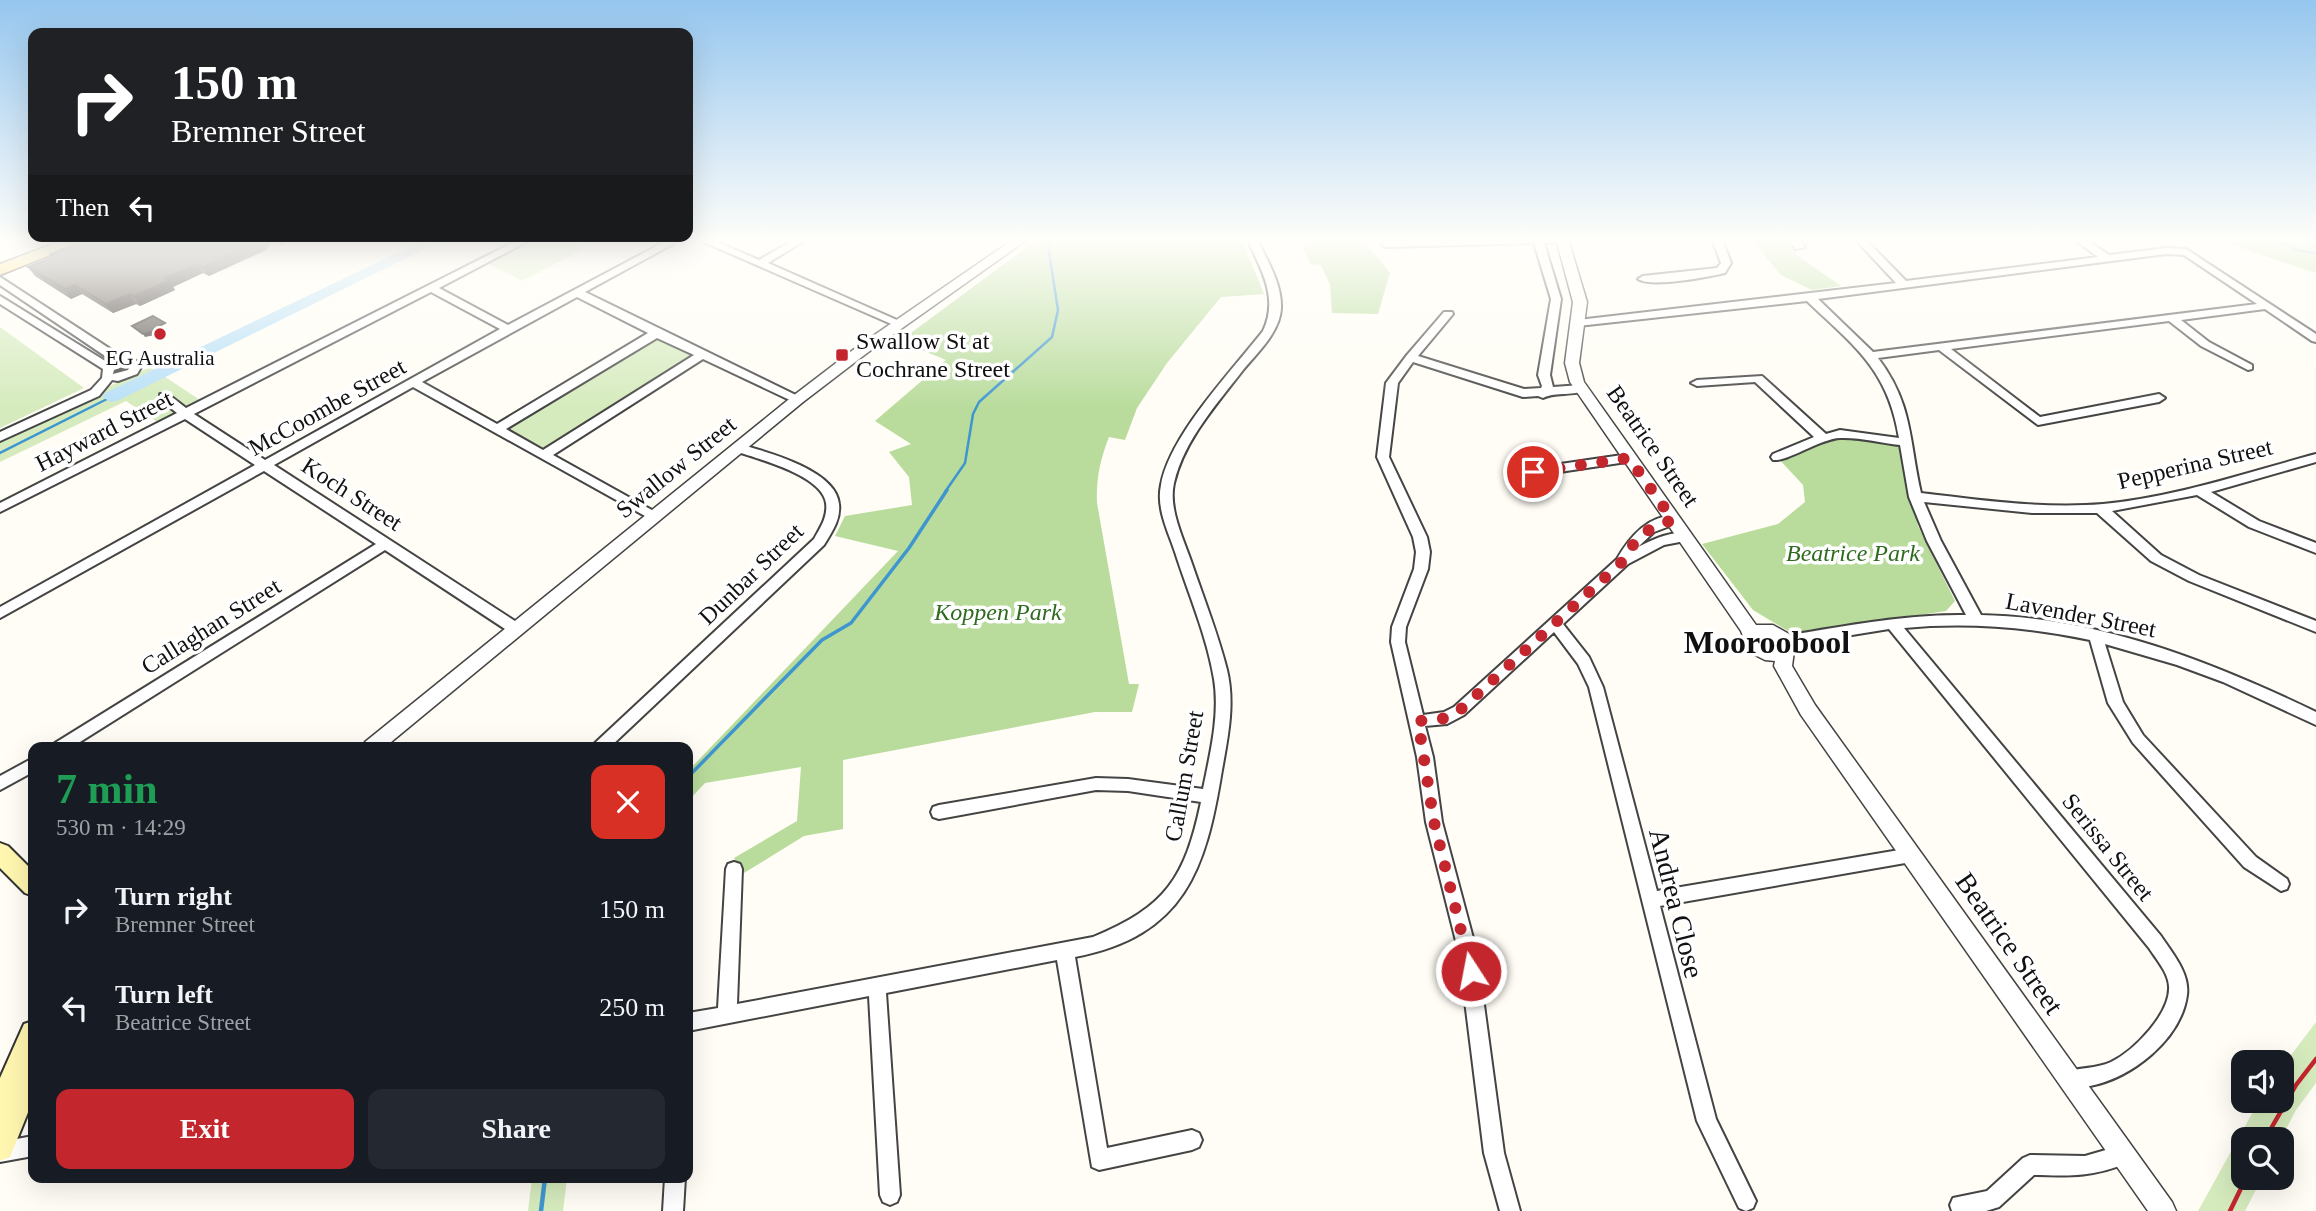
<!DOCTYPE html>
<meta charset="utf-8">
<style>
body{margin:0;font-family:Georgia,serif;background:#242831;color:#f1f3f6;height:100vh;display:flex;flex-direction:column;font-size:26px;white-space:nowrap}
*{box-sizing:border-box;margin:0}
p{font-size:23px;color:#9ea1a6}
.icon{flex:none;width:38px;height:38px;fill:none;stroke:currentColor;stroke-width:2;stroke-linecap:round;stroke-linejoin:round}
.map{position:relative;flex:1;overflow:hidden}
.panel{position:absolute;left:28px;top:742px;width:665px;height:441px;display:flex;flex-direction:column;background:#171b24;border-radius:14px;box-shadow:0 7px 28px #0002}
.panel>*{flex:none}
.hud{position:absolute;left:28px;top:28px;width:665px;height:214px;border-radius:14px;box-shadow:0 7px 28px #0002;background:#202124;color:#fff;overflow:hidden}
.buttons{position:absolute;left:2231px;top:1050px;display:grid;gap:14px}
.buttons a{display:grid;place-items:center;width:63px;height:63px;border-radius:14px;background:#171b24;box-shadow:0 7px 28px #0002;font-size:35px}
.pin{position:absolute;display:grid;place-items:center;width:60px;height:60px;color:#fff;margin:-30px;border:4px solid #fff;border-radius:50%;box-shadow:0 2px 7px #0007}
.me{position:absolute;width:77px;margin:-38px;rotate:349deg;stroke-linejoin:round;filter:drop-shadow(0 0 5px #0008)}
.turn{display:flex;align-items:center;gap:24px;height:147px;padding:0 28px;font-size:32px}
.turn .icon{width:91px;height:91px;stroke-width:2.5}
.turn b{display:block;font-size:49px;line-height:60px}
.then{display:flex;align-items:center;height:66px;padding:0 28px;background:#0003;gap:14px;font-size:26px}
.round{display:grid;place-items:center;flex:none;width:74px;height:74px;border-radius:14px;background:#242831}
.headline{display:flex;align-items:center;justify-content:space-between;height:119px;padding:0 28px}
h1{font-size:42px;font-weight:600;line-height:52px;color:#1e9e55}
.cta{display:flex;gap:14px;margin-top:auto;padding:14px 28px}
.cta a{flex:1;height:80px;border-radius:14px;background:#c4262e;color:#fff;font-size:28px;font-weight:600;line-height:80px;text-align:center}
.cta a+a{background:#242831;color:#f1f3f6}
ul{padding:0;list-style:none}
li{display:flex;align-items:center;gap:21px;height:98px;padding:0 28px}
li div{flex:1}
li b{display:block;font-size:26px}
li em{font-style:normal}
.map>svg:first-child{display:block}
.green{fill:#d5ebbd}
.forest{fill:#b9dc9c}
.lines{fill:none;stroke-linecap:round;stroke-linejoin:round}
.stream-far2{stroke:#3f96cf;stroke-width:2.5}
.stream-far1{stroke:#3f96cf;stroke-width:3.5}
.stream{stroke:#3f96cf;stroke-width:4.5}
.river{fill:#b9e0f7;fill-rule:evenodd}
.minor-casing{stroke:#444;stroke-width:4}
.tertiary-casing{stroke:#444;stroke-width:3}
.secondary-casing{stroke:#333;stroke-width:4}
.primary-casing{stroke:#222;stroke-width:3}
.minor{fill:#fff;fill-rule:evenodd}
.tertiary{fill:#fff;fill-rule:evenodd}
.secondary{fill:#fff6b0;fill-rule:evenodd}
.primary{fill:#f9d66b;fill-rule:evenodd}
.rail{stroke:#c4262e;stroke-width:4.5}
.wall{fill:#4d4742}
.shaded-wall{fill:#3f3936}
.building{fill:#5a524d;stroke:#3f3936;stroke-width:2}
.route{stroke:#c4262e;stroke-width:12;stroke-dasharray:0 21.6}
.poi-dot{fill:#c4262e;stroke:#fff;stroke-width:2.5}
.labels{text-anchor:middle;stroke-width:7;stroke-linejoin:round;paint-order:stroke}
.far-poi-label{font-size:21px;fill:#111;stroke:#fff}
.poi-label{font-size:24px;fill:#111;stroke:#fff;text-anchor:start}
.street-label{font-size:24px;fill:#111;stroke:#fff}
.park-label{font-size:24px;font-style:italic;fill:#2f6b1f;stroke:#fff}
.near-street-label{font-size:28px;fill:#111;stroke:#fff}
.district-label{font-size:32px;font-weight:bold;fill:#111;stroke:#fff}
</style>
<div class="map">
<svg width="2316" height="1211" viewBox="0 0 2316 1211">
<rect width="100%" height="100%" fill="#fffdf5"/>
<!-- green -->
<g class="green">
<polygon points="527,239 561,239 585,248 522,281 483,261"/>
<polygon points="0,327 84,388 0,428"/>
<polygon points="657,333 703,354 544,455 498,429"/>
<polygon points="150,367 206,404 162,425 126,401 0,462 0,438"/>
<polygon points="2316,1022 2316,1083 2296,1110 2281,1139 2244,1139 2244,1178 2262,1178 2245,1211 2198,1211 2259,1101 2282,1101 2282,1067"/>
<polygon points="532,1178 567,1178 563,1211 528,1211"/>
</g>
<!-- forest -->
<g class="forest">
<path d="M1038,239H1242L1264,294L1221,297L1167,363L1137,408L1125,440L1109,437C1100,460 1096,479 1097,503L1129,684H1139L1132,712H1095L843,760V829L804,836L744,873L734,858L797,821L801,767L705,783L688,801V771L898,551L835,536L845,516L912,505L909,477L889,452L911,444L875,421L946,360L900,341Z"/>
<polygon points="1306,239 1363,239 1390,273 1378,314 1332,313 1330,284 1320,264 1311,265 1303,249"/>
<polygon points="1758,239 1794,239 1795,254 1841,286 1812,290 1781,275 1756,245"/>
<polygon points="2214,239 2281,239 2316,244 2316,273"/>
<polygon points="1854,435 1904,439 1918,526 1955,601 1946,611 1793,634 1753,610 1702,544 1778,524 1805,502 1803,485 1777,457 1822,437"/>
</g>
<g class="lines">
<!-- stream-far2 -->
<g class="stream-far2">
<polyline points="2273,239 2297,250 2316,253"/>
<polyline points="0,453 111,397"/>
<polyline points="945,492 965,463 973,414 979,402 1052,337 1058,310 1047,239"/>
</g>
<!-- stream-far1 -->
<polyline class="stream-far1" points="688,777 822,640 851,623 909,548 947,490"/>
<!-- stream -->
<polyline class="stream" points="541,1211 545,1178"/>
<!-- river -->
<polygon class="river" points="426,239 445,239 117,401 111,402 102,397 105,393"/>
<defs>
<g id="minor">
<path d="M520,239H532L439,288L508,325L670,239H682L585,292L804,399L802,402H794L703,359L553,455L659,514L661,517L654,521L413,387L274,465L521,625L523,629L521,633H511L385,550L72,747H52L55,743L376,544L264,471L0,618V607L255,465L185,419L0,512V503L177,413L160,400V394H168L186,408ZM431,292L500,329L265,460L194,414ZM577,297L648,333L497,424L422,382ZM657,338L694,355L543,450L506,429Z"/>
<polygon points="697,239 710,239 759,260 795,239 807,239 768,263 906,324 900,327 896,326"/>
<path d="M1247,239H1257C1267,260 1282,284 1281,308C1280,332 1258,352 1243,370C1217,404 1184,440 1174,483C1168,509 1184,540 1192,564C1204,599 1218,634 1227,670C1235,703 1228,737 1222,770C1206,869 1185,936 1075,957L1107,1148L1192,1130L1199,1133L1202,1140L1199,1147L1192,1150L1099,1170L1092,1167L1057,960L886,993L900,1195L897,1202L890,1205L883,1202L880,1195L869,996L688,1031V1013L718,1008L726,869L728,864L734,862L740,864L742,869L737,1004L1093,937C1166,907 1185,878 1201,802L1128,791L1096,790L939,819L933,817L931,812L933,807L939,805L1096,778L1128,779L1203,789C1210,754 1220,715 1214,679C1207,636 1188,593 1175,552C1168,531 1156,508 1161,485C1170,435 1231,372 1263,331C1279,298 1261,269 1247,239Z"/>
<path d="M1470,239H1567L1562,242L1544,243L1561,299L1550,375L1553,387L1581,385L1587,389C1575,397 1556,391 1543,398L1538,396L1523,397L1413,362L1398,383L1389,457L1427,537L1430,552L1428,569L1406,627L1405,642L1423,715L1444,712L1454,707L1617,559C1629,538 1650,512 1678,517L1680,520L1678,523L1654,532L1638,547C1654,539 1672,530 1690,534L1692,537L1690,540L1664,545L1628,564L1563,624L1589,657L1603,687L1657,891L1911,848L1917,850L1919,855L1917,860L1911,862L1660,906L1716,1119L1756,1201L1753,1208L1746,1211L1739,1208L1697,1121L1589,687L1578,664L1554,632L1464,715L1447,724L1425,726L1433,757L1442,822L1477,953L1504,1153L1520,1211H1500L1484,1153L1459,953L1426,822L1417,757L1391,642L1392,627L1414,569L1416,552L1413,537L1377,457L1386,383L1407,355L1444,312H1452L1453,314L1418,356L1524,389L1541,388L1542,386L1538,375L1551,299L1534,243L1386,247L1381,244L1386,241Z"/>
<path d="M1712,239H1722L1731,263L1725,273C1707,277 1652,288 1638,279L1643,276L1717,268L1721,263Z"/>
<polygon points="1789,239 1799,239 1805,247 1796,249"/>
<path d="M1855,239H1865L1906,281L2098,257L2074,239H2085L2109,255L2166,248L2186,249L2316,334V342L2312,341L2265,309L2181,320L2209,342L2252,365V369L2248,370L2201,346L2169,321L1951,349L2040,417L2159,394L2165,398L2159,402L2038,425L1939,350L1878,358C1913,404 1909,441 1921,493C1981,500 2042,509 2103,504C2176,497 2245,473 2316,454V462L2211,492L2259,521L2316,543V553L2249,527L2197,495L2112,511L2161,555L2199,575L2316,621V632L2189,581L2151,561L2097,513H2032L1924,502L1941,541L1981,615C2098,617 2212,662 2316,712V725L2223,682L2177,665L2105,644L2123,702L2143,735L2256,857L2287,879L2289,884L2287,889L2281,891L2244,867L2133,743L2108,703L2090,640C2028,627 1967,622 1904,628L2161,936C2172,953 2190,973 2187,995C2181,1040 2131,1078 2090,1086C2080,1088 2072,1090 2063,1087L2061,1080L2063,1073C2079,1067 2096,1069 2111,1062C2134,1051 2171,1013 2169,986C2168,972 2156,959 2149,948L1889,629L1784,646L1779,645L1777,641L1779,637L1784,636C1845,626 1905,614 1966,615L1927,541L1909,497L1900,445C1881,443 1859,437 1840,438C1819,439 1788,462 1773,460L1771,457L1773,454L1814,437L1755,382L1697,386L1691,383L1697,380L1762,376L1826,434L1840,430L1899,438C1888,369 1854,346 1807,301L1578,326L1572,323L1578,320L1896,283ZM2166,254L2184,255L2257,304L1873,352L1818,299Z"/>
<path d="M0,277L124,358L141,362L143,364L137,374L118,381L112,380L99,396L0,441V432L91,390L102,378L103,369L0,304V296L110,364L114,362L0,285ZM128,365L130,366L128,370L113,374L114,370Z"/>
<path d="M739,444C767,452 836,470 839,504C841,520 831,533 824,545L610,747H592L595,743L814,539C820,528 828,517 826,503C822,475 758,459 735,451L733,448Z"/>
<polygon points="1629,454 1635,458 1633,461 1533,476 1527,472 1533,468"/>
<polygon points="33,758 33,772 0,790 0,776"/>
<polygon points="33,1136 33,1156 0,1162 0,1142"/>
<path d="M2123,1145L2130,1148L2133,1155L2130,1162C2094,1177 2071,1176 2034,1175L1999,1207L1986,1211H1952L1950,1205L1953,1198L1987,1191L2023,1158L2030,1155L2085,1156Z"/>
<polygon points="665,1178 685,1178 683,1211 663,1211"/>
</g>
<g id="tertiary">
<polygon points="1014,239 1028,239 867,353 803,402 385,747 362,747 365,742 793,396 857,347"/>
<path d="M1556,239H1568L1587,302L1579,363L1584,382L1756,625H1773L1789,634L1794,651L1792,666L1815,705L2172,1202L2176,1211H2148L1801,715L1774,666L1775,661L1765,660L1749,652L1741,631L1570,382L1565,363L1573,302ZM1764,637L1775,642V647L1762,643L1761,639Z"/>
</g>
<g id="secondary">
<polygon points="0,843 8,846 33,871 33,896 25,893 0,868"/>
<polygon points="33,1021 33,1100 10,1157 0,1161 0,1078 24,1024"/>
</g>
<polygon id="primary" points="66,239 86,239 83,242 0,275 0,264"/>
</defs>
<!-- minor casing -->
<use href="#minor" class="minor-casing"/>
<!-- tertiary casing -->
<use href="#tertiary" class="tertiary-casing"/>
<!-- secondary casing -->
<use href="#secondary" class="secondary-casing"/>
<!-- primary casing -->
<use href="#primary" class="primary-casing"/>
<!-- minor -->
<use href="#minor" class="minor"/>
<!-- tertiary -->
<use href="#tertiary" class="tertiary"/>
<!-- secondary -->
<use href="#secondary" class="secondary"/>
<!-- primary -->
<use href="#primary" class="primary"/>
<!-- rail -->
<g class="rail">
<polyline points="2265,1139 2296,1085 2316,1059"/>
<polyline points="2230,1211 2246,1178"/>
</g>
</g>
<!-- wall -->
<polygon class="wall" points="87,239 295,239 281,245 272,240 266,250 209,276 203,273 173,287 175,290 140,306 136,304 113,313 82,294 71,299 35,276 28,267 53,257 51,254"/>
<!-- shaded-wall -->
<g class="shaded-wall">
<polygon points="262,239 271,239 272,240 266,250 209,276 203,267"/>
<polygon points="277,239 295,239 281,245"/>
<polygon points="198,264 203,273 173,287 175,290 140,306 134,296 165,278"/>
<polygon points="75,285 82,294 71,299 65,289"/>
<polygon points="130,294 136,304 113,313 106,304"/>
<polygon points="163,329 165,333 145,337 143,334"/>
</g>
<!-- building -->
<g class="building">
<polygon points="87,239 262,239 261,241 203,267 198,264 165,278 169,281 134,296 130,294 106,304 75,285 65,289 28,267 56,256 51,254"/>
<polygon points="153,316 165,323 159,326 163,329 143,334 132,326"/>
</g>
<!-- sky -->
<linearGradient id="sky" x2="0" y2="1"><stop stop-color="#95c6ee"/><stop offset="0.59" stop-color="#fffefa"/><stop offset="1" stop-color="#fffefa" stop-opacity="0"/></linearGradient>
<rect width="2316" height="408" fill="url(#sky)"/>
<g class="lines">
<!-- route -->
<path class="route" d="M1471,971L1434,822L1418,721L1447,718L1459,711L1623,561C1635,538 1647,527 1673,520L1629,458L1533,472"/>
</g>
<!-- markers -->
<g class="poi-dot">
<circle cx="160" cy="334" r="7"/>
<rect x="835" y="348" width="14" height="14" rx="3.5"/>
</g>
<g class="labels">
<!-- far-poi labels -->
<g class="far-poi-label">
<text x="160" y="365">EG Australia</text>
</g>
<!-- poi labels -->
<g class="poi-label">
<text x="856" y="349">Swallow St at<tspan x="856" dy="28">Cochrane Street</tspan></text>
</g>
<!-- street labels -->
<g class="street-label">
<text transform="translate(327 407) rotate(-29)" y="8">McCoombe Street</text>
<text transform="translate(104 431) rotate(-27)" y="8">Hayward Street</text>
<text transform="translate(1653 446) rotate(55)" y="8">Beatrice Street</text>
<text transform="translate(2195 464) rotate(-13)" y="8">Pepperina Street</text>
<text transform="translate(676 467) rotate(-39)" y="8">Swallow Street</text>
<text transform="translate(352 494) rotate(33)" y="8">Koch Street</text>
<text transform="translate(751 574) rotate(-44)" y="8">Dunbar Street</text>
<text transform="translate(2081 615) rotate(11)" y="8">Lavender Street</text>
<text transform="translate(211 626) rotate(-32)" y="8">Callaghan Street</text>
<text transform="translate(1184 776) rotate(-80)" y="8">Callum Street</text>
<text transform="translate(2108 847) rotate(51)" y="8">Serissa Street</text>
</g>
<!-- park labels -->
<g class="park-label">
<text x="1853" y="561">Beatrice Park</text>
<text x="998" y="620">Koppen Park</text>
</g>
<!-- near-street labels -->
<g class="near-street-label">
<text transform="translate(1677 903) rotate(76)" y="10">Andrea Close</text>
<text transform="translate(2010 943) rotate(55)" y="10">Beatrice Street</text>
</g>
<!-- district labels -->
<g class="district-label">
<text x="1767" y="653">Mooroobool</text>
</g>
</g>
</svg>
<div class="buttons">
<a><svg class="icon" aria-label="sound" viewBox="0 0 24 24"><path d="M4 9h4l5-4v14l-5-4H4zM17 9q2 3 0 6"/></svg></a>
<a><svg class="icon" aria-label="search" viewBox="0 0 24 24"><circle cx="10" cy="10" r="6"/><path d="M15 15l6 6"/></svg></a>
</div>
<div class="pin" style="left:1533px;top:472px;background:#d93025"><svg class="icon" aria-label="arrive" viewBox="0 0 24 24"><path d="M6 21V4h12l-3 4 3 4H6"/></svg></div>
<svg class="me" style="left:1471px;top:971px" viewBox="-20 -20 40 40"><circle r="17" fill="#c4262e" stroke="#fff" stroke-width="3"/><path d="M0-11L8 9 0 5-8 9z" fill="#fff"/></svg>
<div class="hud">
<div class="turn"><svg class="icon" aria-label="right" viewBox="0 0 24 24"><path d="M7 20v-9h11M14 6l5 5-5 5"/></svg><div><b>150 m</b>Bremner Street</div></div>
<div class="then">Then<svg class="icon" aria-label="left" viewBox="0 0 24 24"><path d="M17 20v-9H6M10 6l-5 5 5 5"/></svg></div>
</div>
<section class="panel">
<div class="headline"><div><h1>7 min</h1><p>530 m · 14:29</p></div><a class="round" style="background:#d93025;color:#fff"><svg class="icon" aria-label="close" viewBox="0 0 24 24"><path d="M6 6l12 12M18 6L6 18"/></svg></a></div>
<ul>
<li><svg class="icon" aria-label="right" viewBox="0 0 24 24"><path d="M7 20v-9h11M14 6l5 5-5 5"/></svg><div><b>Turn right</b><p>Bremner Street</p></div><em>150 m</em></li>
<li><svg class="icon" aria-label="left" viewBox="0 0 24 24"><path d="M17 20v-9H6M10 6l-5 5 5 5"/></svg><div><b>Turn left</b><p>Beatrice Street</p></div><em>250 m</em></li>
</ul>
<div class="cta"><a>Exit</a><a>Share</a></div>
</section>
</div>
